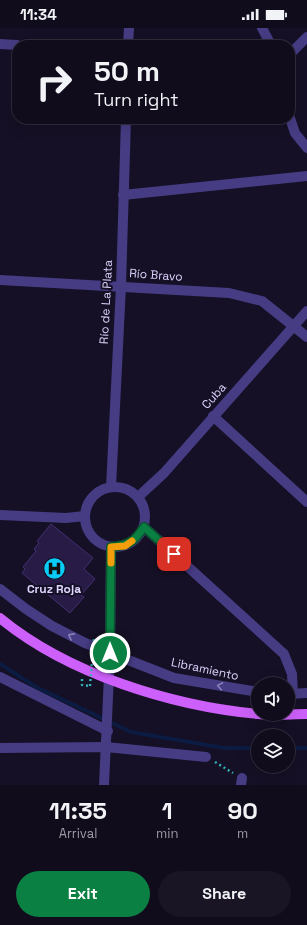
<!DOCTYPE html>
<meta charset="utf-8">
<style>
body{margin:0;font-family:"Space Grotesk",sans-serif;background:#191525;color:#f1f3f6;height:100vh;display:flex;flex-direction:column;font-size:15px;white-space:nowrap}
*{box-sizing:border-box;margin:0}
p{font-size:13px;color:#9c9ba3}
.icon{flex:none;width:22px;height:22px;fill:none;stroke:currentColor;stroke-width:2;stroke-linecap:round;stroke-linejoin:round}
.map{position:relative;height:757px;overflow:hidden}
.drawer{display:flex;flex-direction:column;background:#100c1c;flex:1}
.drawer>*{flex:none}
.top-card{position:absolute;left:12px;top:12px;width:283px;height:84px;border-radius:16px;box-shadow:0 4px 16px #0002,0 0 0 1px #302c3b;background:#100c1c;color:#f1f3f6;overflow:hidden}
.tools{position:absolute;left:251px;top:649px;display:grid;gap:8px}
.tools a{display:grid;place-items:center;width:44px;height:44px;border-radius:50%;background:#100c1c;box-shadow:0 4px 16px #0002,0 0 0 1px #302c3b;font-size:20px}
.pin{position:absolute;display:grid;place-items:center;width:34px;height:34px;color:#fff;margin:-17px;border-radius:8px;box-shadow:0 2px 6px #0006}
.me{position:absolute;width:44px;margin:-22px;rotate:0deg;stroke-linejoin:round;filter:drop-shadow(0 0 3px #0008)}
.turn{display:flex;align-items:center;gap:14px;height:84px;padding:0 16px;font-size:18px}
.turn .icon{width:52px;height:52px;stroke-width:2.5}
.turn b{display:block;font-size:28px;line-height:34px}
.eta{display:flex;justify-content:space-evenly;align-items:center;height:68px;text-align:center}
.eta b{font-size:24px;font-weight:600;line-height:28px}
.primary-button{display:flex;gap:8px;margin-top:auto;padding:8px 16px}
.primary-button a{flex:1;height:46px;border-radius:24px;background:#0b8043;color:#fff;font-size:16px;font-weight:600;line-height:46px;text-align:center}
.primary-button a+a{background:#191525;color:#f1f3f6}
.status{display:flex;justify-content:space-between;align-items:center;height:28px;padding:0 20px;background:#100c1c;direction:ltr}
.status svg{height:11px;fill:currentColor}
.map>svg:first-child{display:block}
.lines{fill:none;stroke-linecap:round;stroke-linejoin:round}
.stream{stroke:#0c1b42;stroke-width:4}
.building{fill:#281c46;stroke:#422f71}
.path{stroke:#33b1b4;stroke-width:2.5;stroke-dasharray:2 3;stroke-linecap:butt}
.street{stroke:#453c83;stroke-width:10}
.primary{stroke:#cd60fa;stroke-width:10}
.path-bridge{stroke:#33b1b4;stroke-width:2.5;stroke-dasharray:2 3;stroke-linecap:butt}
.oneway{stroke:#8981ba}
.route-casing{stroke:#07532c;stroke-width:10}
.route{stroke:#0b8043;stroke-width:7}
.slow{stroke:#f59e0b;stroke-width:7}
.labels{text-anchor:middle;stroke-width:4;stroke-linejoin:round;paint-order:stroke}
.street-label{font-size:12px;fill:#ddd5fe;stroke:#151025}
.poi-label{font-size:12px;font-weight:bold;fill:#ddd5fe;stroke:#151025}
</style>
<div class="status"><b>11:34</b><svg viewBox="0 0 49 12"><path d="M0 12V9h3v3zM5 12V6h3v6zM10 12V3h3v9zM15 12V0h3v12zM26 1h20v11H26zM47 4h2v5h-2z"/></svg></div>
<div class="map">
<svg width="307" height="757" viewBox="0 0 307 757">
<rect width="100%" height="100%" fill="#151025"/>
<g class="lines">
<!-- stream -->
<g class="stream">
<polyline points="0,636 36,659 131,704 224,720 258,720"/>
<polyline points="288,720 307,720"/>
</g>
</g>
<!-- building -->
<polygon class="building" points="51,496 93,530 84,541 95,551 81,567 84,569 70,585 22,545 25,541 23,539 36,523 34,521 39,515 37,513"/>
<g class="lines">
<!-- path -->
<g class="path">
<polyline points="82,651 82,657 90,658"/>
<polyline points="215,734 233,745"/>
</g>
<!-- street -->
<g class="street">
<polyline points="262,0 271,17"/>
<polyline points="0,16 17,17"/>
<polyline points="128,17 129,0"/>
<polyline points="290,26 307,9"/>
<polyline points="290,90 295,105 307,120"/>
<polyline points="123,167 307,148"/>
<polyline points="0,252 229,265 262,273 307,309"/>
<polyline points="213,388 307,474"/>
<polyline points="111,459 121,258 126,91"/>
<circle cx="115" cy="489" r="30"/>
<polyline points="138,469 164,445 307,283"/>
<polyline points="0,487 66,490 85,488"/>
<polyline points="144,499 284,626 292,646 293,667"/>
<polyline points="0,561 26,581 52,598 85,615 174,650 258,664"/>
<polyline points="0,649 108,703"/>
<polyline points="288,666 307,665"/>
<polyline points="0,720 106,719 206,729"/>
<polyline points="104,757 110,625 111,519"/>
<polyline points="241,757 242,750"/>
</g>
<!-- primary -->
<path class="primary" d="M0,590C68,646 172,678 258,686C274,688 291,686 307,686"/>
<!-- path-bridge -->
<polyline class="path-bridge" points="90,658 94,609"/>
</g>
<!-- one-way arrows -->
<defs><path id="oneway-chevron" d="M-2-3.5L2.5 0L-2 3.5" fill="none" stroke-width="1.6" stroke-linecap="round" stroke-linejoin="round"/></defs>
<g class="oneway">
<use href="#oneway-chevron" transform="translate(71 608) rotate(-152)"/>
<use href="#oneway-chevron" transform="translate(220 658) rotate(-170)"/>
</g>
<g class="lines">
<defs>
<path id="route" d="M110,625L111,519C129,517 134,514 144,499L174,526"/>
</defs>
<!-- route casing -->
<use href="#route" class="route-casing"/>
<!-- route -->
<use href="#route" class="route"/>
<!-- slow -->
<polyline class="slow" points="111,535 111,519 125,518 132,513"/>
</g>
<!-- icons -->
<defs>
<symbol id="hospital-disc" viewBox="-11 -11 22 22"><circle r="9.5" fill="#08cbf7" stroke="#151025"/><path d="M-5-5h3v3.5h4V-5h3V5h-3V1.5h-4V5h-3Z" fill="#111"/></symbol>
</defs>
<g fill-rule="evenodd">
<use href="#hospital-disc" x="42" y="528" width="25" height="25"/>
</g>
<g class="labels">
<!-- street labels -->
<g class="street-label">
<text transform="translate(156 247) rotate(4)" y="4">Río Bravo</text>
<text transform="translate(106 274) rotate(-87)" y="4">Río de La Plata</text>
<text transform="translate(214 368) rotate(-48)" y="4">Cuba</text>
<text transform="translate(205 641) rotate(12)" y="4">Libramiento</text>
</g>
<!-- poi labels -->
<g class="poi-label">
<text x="54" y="565">Cruz Roja</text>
</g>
</g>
</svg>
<div class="tools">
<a><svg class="icon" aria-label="sound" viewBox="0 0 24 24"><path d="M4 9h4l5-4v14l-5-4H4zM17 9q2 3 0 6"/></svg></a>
<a><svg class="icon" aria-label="layers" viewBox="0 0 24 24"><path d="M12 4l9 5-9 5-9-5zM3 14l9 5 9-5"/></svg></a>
</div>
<div class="pin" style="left:174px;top:526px;background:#d93025"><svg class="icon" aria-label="arrive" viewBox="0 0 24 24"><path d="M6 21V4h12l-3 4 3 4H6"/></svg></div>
<svg class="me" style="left:110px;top:625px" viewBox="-20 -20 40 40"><circle r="17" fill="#0b8043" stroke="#fff" stroke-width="3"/><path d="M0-11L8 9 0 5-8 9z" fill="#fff"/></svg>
<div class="top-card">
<div class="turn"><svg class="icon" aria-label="right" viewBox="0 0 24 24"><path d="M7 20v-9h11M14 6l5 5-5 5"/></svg><div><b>50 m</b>Turn right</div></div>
</div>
</div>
<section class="drawer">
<div class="eta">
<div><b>11:35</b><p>Arrival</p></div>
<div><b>1</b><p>min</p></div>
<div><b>90</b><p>m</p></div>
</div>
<div class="primary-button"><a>Exit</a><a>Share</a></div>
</section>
